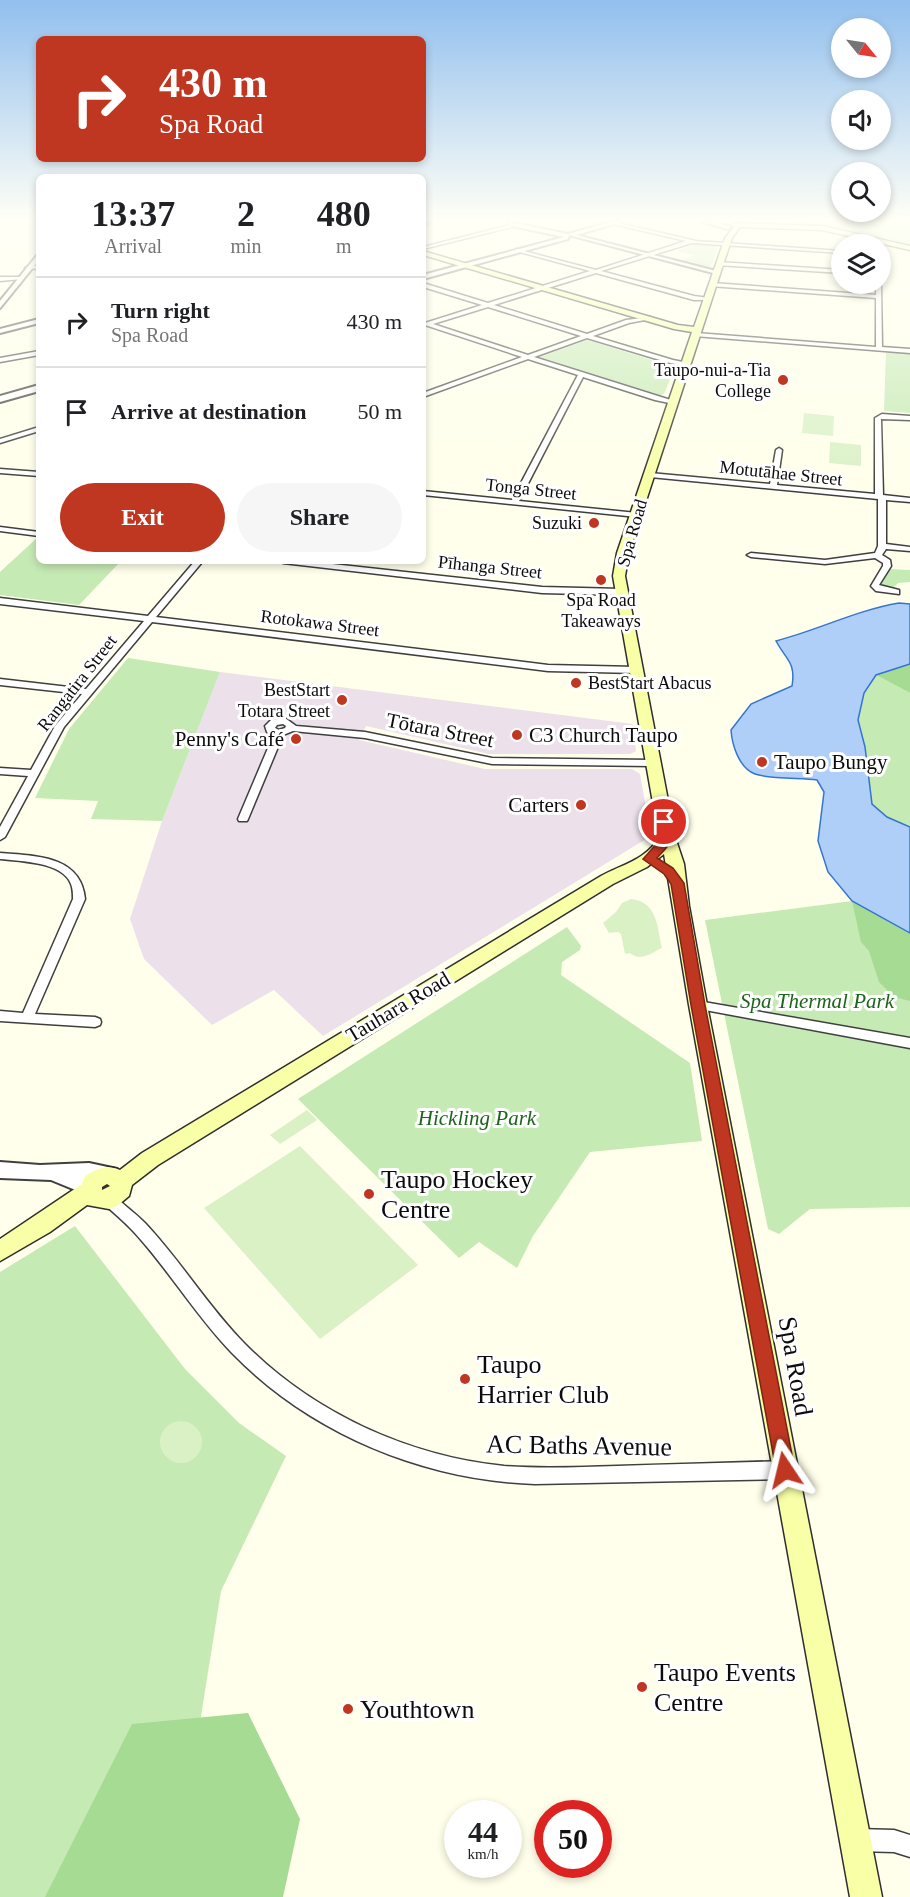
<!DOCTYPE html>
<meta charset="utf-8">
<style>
body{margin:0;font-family:Georgia,serif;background:#f6f6f6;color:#202124;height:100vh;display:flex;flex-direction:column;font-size:22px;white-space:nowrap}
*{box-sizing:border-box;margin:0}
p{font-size:20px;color:#757577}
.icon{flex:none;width:33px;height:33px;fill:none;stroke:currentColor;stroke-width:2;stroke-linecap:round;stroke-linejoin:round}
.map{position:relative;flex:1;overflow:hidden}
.drawer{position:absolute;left:36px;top:174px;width:390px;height:390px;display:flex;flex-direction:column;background:#fff;border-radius:9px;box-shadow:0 3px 9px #0003}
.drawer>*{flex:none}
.hud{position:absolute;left:36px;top:36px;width:390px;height:126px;border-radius:9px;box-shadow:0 3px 9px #0003;background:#c03721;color:#fff;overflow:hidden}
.needle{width:39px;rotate:120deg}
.tools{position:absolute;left:831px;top:18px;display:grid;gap:12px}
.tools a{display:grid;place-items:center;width:60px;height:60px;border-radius:50%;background:#fff;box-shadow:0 3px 9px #0003;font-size:30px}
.speed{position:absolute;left:444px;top:1800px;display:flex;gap:12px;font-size:30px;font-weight:700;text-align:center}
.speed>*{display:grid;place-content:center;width:78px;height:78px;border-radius:50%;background:#fff;box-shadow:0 3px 9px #0003;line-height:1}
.speed small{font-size:15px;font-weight:400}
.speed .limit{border:9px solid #d22;background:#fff;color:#111}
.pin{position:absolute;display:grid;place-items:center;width:51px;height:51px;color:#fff;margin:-26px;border:3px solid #fff;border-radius:50%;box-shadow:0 2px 6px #0007}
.me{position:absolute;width:66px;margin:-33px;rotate:350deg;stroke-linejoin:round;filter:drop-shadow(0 0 4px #0008)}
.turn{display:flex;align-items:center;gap:21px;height:126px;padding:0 24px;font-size:27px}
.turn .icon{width:78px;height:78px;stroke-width:2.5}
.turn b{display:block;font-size:42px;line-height:51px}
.eta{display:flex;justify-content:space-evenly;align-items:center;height:102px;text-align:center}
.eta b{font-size:36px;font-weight:700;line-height:42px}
.cta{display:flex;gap:12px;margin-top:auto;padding:12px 24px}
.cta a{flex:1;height:69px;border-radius:36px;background:#c03721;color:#fff;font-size:24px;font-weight:700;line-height:69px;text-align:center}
.cta a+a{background:#f6f6f6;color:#202124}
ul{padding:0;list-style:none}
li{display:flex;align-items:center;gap:18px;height:90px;padding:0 24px;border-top:2px solid #e0e0e0}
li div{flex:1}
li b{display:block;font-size:22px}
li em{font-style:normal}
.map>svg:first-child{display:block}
.industrial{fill:#ece0eb}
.green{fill:#c6eab4}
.forest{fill:#a6db93}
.pitch{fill:#daf1c6}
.water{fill:#afcff8;stroke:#3475d1;stroke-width:1.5}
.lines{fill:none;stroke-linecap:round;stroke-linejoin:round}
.minor-casing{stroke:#3f3f3f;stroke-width:3}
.tertiary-casing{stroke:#3f3f3f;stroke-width:4}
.secondary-casing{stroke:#2e2e2e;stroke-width:3}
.minor{fill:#fff;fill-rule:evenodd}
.tertiary{fill:#fff;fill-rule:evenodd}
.secondary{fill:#f8ffa6;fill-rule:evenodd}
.route{fill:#c03721;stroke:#7d2415;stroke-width:1.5}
.poi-dot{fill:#c03721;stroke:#fff;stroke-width:2}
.labels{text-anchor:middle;stroke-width:6;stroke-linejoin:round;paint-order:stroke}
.far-poi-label{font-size:18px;fill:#0c0c0c;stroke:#fff;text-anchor:end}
.far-street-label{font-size:18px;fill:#0c0c0c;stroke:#fff}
.street-label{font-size:21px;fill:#0c0c0c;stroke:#fff}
.poi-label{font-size:21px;fill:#0c0c0c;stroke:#fff;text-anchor:start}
.park-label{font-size:21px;font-style:italic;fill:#1d651b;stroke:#fff}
.near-poi-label{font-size:26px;fill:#0c0c0c;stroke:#fff;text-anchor:start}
.near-street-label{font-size:26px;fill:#0c0c0c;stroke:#fff}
</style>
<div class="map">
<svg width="910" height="1897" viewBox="0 0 910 1897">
<rect width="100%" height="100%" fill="#ffffeb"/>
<!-- industrial -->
<polygon class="industrial" points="220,672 633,724 636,751 630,754 489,754 366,726 359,740 485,769 632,769 640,774 651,836 323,1036 274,990 212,1025 144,959 130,919 162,821"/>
<!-- green -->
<g class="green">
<polygon points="784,222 910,222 910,245 833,229 784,225"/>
<polygon points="696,244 718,245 710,270 679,261 695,255 677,251"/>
<polygon points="587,340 675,367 664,394 660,395 540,357"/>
<polygon points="886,352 910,354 910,413 884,411"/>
<polygon points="37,538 39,539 39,561 121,561 79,605 0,595 0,572"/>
<polygon points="890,569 910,570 910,582 898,583 892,589 879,585"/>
<polygon points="128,658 220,672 162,821 91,819 98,801 35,798 69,729"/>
<polygon points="876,675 910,693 910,827 887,817 872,804 865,747 858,720 864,693"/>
<polygon points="852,901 910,933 910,1207 810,1209 779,1234 768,1229 705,920"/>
<polygon points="567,927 581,946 580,950 562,962 561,975 690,1063 702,1141 590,1152 533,1236 517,1268 479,1242 459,1258 298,1099"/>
<polygon points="75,1226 185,1369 239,1423 286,1456 221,1591 172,1897 0,1897 0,1272"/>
</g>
<!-- forest -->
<g class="forest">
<polygon points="910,664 910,693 876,675"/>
<polygon points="852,901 910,933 910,1001 894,997 879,982 869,951 861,942"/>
<polygon points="248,1713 300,1819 283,1897 45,1897 132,1724"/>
</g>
<!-- pitch -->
<g class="pitch">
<polygon points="804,413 834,416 833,436 802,433"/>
<polygon points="830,442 861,445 861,466 829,463"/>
<path d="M631,899C658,902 657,927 662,948C651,953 641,962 630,953L625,954L621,934L618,932L609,933L603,923L616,912L622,903Z"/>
<polygon points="307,1110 317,1120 280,1144 270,1135"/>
<polygon points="300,1146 418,1265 320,1339 204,1208"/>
<circle cx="181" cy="1442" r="21"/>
</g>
<!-- water -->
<path class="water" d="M899,603L910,604V664L876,675L864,693L858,720L865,747L872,804L887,817L910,827V933L852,901L828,872L818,841L824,792L817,780C801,778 769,779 755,774C739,768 732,745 731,730L751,704L792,686C796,662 786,660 776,641C818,630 857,610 899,603Z"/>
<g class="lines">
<defs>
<g id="minor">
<path d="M614,222L696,241L842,251V253L692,243L601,271L694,296L709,298V300H694L596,273L494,305L587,334L626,320L650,317V319L629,323L593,336L673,360L688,363L686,366L670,363L587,338L534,357L677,402L674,404L655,400L583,377L519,501L637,513L641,515L637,517L423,495V491L512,500L578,375L528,359L423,397V393L522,357L425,325V323L482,305L423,287V283L488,303L590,271L516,251V249L596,270L686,241L613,224ZM488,307L581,336L528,355L433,324Z"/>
<polygon points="514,224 516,226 423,249 423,247"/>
<polygon points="719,262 842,270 842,273 717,265"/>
<polygon points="39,265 39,269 25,268"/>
<polygon points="0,277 20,277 23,279 0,281"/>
<polygon points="712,283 876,295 876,284 881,283 882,347 910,349 910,353 694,336 696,333 876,347 876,298 710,286"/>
<polygon points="39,351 39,355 0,362 0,358"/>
<polygon points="882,414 910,416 910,420 881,419 883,495 910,498 910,502 886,500 886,544 910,547 910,551 886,549 882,555 890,560 891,566 879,585 899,590 899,594 876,591 871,586 883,566 883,563 875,558 825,564 751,557 747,555 751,553 825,560 875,553 878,546 878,499 650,477 646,475 650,473 770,484 776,450 779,448 782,450 777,485 875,494 875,418"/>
<polygon points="39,427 39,431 0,443 0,439"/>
<polygon points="0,469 39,472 39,476 0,473"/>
<polygon points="0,527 39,532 39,536 0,531"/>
<polygon points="195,561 203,561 156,617 548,665 636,667 641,670 636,673 548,671 152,622 64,727 5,837 0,840 0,827 28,776 0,774 0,768 31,770 55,726 82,694 0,685 0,679 86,689 144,621 0,604 0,598 148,616"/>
<polygon points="279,561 305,561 542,587 621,589 625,592 621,595 542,593 283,563"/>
<path d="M285,718L296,726L365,732L492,758L653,760L658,763L653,766L492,764L365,738L293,731L283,735L248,819L247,821H239L238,819L274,734L267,732L265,726L271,720ZM283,724L286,726L285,728L279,730L275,728L277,725Z"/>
<path d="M0,853C35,856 81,855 85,899L35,1014L95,1017L100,1019L101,1022L100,1025L95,1027L0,1021V1011L23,1013L73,899C73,894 73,889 71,884C63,862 20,861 0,859Z"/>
<polygon points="698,1001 910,1038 910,1048 694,1008 692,1005 694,1002"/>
<path d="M109,1194L114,1196C124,1205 135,1213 145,1223C180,1260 207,1305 243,1342C311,1412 407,1456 504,1466C542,1469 580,1467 617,1466C673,1464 729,1463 785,1461L791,1464L794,1470L791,1476L785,1479L535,1484C423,1480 311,1434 232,1353C196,1316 169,1270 134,1232C125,1222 114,1213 104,1204L102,1200L104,1196Z"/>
<polygon points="857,1829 894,1830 910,1835 910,1857 894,1852 857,1851 850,1847 846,1840 850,1833"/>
</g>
<g id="tertiary">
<polygon points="423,222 430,222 423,225"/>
<polygon points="509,222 568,234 611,222 621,222 576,235 720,272 717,274 569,235 568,239 423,279 423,275 564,237 512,226"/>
<polygon points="702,222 713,222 731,227 728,229"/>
<polygon points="39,253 39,260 0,308 0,301"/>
<polygon points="39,319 39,323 0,333 0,329"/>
<polygon points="39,385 39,391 0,402 0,396"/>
<polygon points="0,1162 40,1165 89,1163 117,1169 120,1175 117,1181 110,1183 88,1179 97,1182 100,1188 97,1194 90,1196 51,1180 0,1178"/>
</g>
<path id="secondary" d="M735,223L822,226L910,246V250L822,230L740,227L732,238L722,268L629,553L625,576L675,837L684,864L689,906L707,1005L882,1897H850L689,1005L664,854L647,867L613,884L158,1165L132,1185L129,1196L117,1206L109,1209L87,1205L50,1232L0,1261V1239L82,1184L85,1176C97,1169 106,1164 120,1170L142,1153L601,876C621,865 648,859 659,837L613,576L617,553L692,332L674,329L423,255V251L678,325L694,327L725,238L734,227L732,225ZM107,1184L110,1186L102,1190V1187Z"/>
</defs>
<!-- minor casing -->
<use href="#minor" class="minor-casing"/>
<!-- tertiary casing -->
<use href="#tertiary" class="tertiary-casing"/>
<!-- secondary casing -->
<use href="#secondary" class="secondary-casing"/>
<!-- minor -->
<use href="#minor" class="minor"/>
<!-- tertiary -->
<use href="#tertiary" class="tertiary"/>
<!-- secondary -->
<use href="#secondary" class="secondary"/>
</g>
<!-- sky -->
<linearGradient id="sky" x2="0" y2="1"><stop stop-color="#91bfee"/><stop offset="0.45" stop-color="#fffff6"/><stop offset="1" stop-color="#fffff6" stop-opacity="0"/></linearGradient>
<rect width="910" height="488" fill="url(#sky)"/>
<!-- route -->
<path class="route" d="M664,818L670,822C674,842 671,843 657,858L673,868L684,883L705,1005L795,1470L792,1476L785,1479L778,1476L776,1470L691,1005L671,884L664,874L643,859L659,841L658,822Z"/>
<!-- markers -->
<g class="poi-dot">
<circle cx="783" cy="380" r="6"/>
<circle cx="594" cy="523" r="6"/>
<circle cx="601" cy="580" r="6"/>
<circle cx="576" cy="683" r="6"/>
<circle cx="342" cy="700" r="6"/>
<circle cx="517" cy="735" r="6"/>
<circle cx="296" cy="739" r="6"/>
<circle cx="762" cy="762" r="6"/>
<circle cx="581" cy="805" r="6"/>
<circle cx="369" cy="1194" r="6"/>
<circle cx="465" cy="1379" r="6"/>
<circle cx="642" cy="1687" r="6"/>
<circle cx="348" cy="1709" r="6"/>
</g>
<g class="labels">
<!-- far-poi labels -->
<g class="far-poi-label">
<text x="771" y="376">Taupo-nui-a-Tia<tspan x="771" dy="21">College</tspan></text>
<text x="582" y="529">Suzuki</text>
<text x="601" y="606" text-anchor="middle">Spa Road<tspan x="601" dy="21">Takeaways</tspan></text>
<text x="588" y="689" text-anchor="start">BestStart Abacus</text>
<text x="330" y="696">BestStart<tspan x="330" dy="21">Totara Street</tspan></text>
</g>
<!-- far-street labels -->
<g class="far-street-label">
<text transform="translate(781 473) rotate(6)" y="6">Motutāhae Street</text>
<text transform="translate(531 489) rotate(6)" y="6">Tonga Street</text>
<text transform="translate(632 533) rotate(-74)" y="6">Spa Road</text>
<text transform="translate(490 567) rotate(6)" y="6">Pīhanga Street</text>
<text transform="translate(320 623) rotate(7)" y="6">Rotokawa Street</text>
<text transform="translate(77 683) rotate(-52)" y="6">Rangatira Street</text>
</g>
<!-- street labels -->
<g class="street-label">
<text transform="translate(440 730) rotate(11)" y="7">Tōtara Street</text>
<text transform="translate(398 1007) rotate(-31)" y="7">Tauhara Road</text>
</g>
<!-- poi labels -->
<g class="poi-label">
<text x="529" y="742">C3 Church Taupo</text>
<text x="284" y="746" text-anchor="end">Penny's Café</text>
<text x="774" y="769">Taupo Bungy</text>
<text x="569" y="812" text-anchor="end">Carters</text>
</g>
<!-- park labels -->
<g class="park-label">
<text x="817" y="1008">Spa Thermal Park</text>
<text x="477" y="1125">Hickling Park</text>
</g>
<!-- near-poi labels -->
<g class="near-poi-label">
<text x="381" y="1188">Taupo Hockey<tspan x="381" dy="30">Centre</tspan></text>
<text x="477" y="1373">Taupo<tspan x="477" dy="30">Harrier Club</tspan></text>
<text x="654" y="1681">Taupo Events<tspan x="654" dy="30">Centre</tspan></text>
<text x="360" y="1718">Youthtown</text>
</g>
<!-- near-street labels -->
<g class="near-street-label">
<text transform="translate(796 1366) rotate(80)" y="9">Spa Road</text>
<text transform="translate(579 1445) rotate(1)" y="9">AC Baths Avenue</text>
</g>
</g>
</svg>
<div class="tools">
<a><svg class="needle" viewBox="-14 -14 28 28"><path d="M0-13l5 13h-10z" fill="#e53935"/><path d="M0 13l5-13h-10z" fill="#757577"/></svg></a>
<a><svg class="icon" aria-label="sound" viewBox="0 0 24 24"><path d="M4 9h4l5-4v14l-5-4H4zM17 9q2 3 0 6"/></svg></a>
<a><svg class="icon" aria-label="search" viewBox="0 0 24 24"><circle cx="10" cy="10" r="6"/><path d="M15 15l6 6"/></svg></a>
<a><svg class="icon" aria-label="layers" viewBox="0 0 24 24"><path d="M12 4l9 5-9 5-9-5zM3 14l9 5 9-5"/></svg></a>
</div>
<div class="speed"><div>44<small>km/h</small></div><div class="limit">50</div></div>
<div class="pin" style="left:664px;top:822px;background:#d93025"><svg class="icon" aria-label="arrive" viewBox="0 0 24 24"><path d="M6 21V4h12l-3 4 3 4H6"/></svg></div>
<svg class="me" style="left:785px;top:1470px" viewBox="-20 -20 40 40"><path d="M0-17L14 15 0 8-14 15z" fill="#c03721" stroke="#fff" stroke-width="4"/></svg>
<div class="hud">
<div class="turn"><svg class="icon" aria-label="right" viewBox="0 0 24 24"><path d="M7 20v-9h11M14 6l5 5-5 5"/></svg><div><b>430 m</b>Spa Road</div></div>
</div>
<section class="drawer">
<div class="eta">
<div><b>13:37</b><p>Arrival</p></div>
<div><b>2</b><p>min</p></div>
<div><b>480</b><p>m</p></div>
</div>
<ul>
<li><svg class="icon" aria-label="right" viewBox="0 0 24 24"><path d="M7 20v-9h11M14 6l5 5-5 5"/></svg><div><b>Turn right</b><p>Spa Road</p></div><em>430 m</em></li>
<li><svg class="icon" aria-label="arrive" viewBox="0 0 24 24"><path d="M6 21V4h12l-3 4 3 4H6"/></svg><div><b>Arrive at destination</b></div><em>50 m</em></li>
</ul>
<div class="cta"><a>Exit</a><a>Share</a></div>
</section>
</div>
